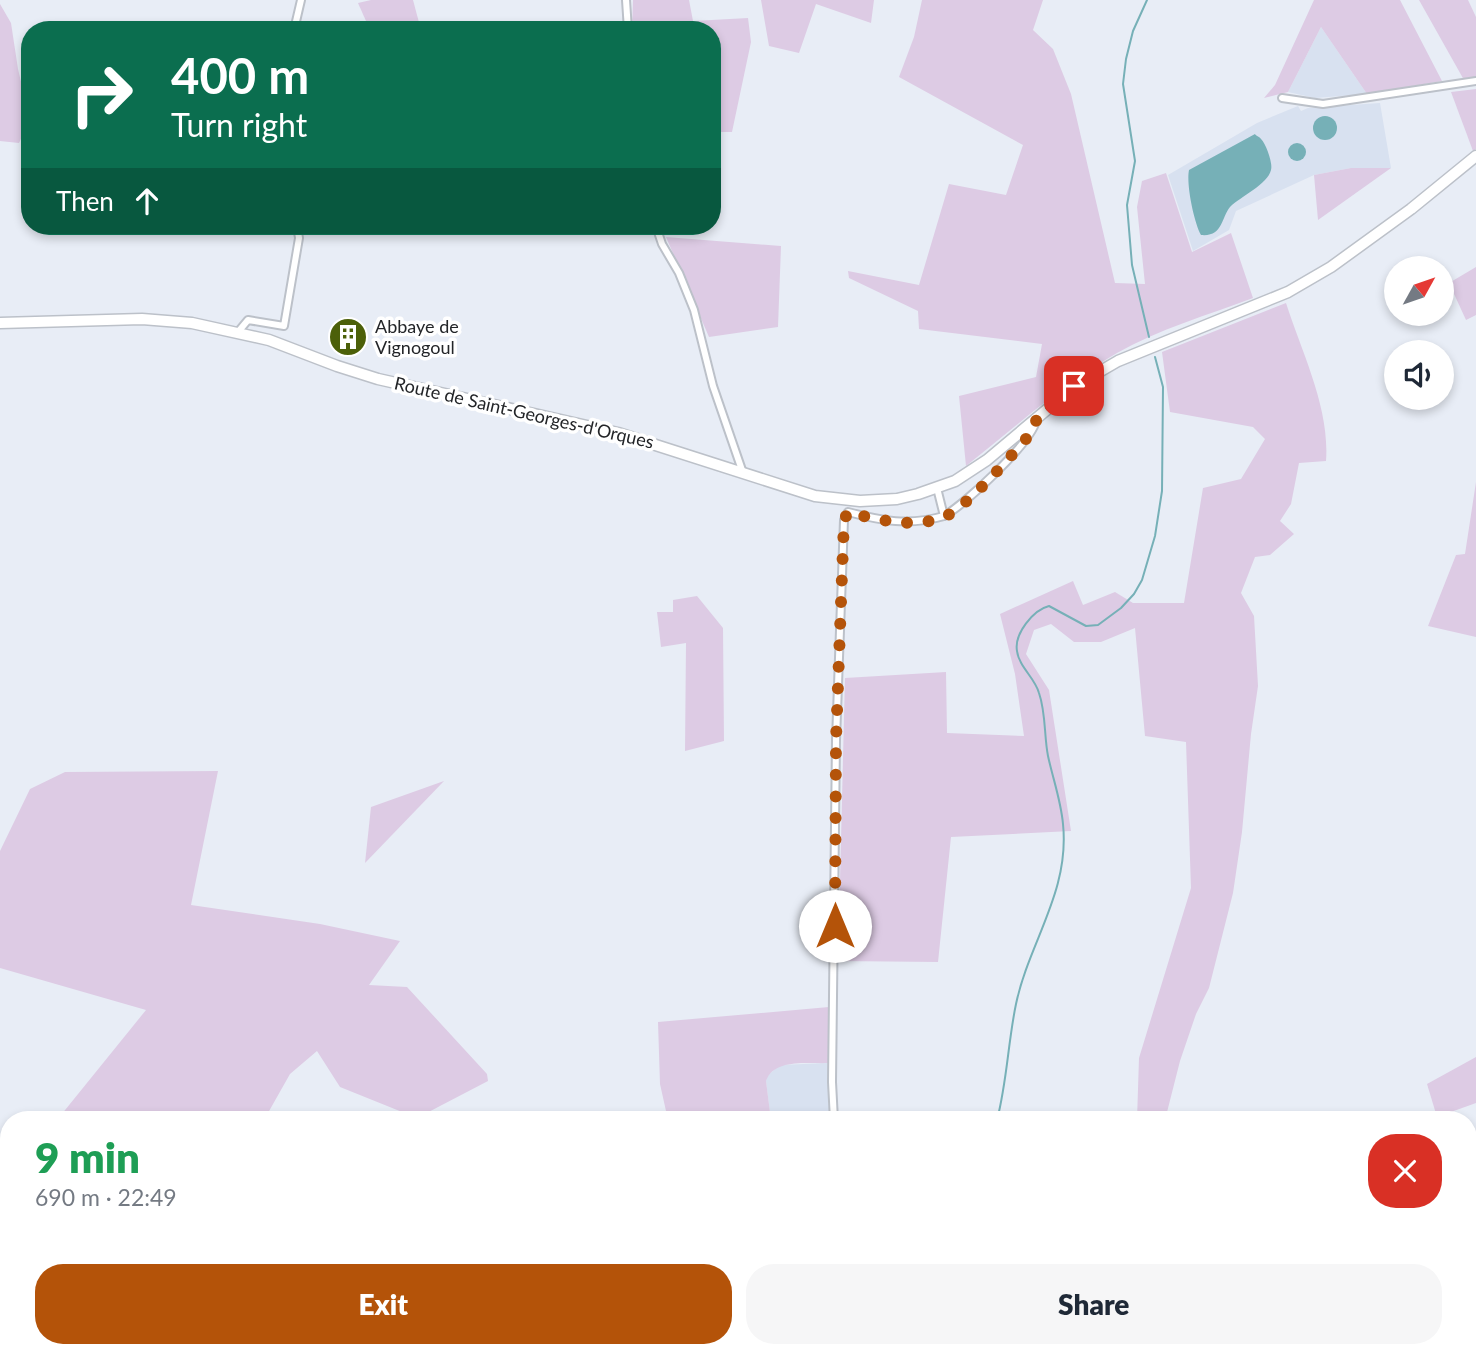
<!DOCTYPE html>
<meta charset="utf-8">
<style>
body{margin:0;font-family:Lato,sans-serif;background:#f6f6f7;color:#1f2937;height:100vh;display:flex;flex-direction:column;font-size:26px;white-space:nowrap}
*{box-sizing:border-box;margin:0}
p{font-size:23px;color:#747a83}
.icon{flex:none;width:38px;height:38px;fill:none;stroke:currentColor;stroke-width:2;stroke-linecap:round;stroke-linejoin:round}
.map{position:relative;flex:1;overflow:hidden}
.drawer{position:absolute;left:0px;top:1111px;width:1477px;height:247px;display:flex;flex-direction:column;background:#fff;border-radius:28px 28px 0 0;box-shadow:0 4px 10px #0003}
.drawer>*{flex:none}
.banner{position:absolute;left:21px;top:21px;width:700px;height:214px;border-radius:28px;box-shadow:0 4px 10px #0003;background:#0b6e4f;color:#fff;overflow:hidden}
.needle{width:46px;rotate:50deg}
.fabs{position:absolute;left:1384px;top:256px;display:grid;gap:14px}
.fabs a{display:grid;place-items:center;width:70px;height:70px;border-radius:50%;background:#fff;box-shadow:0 4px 10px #0003;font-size:35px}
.pin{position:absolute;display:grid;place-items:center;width:60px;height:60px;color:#fff;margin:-30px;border-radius:14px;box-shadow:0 4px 10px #0006}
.me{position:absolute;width:77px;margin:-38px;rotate:0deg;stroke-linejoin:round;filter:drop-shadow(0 0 5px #0008)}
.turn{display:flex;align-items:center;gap:24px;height:147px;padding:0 35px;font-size:32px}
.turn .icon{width:91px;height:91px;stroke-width:2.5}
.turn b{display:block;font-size:49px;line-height:60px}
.then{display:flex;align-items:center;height:66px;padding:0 35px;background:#0003;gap:14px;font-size:26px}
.round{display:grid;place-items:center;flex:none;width:74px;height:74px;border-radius:28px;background:#f6f6f7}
.head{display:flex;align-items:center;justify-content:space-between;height:119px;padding:0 35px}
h1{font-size:42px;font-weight:800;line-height:52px;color:#1e9e55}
.action{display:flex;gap:14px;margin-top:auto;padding:14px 35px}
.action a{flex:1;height:80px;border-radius:28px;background:#b45309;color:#fff;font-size:28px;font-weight:800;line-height:80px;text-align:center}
.action a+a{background:#f6f6f7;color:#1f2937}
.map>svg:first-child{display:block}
.built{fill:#d8e1f0}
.green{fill:#ddcbe4}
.water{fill:#76b0b7}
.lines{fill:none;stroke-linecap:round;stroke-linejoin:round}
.stream{stroke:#76b0b7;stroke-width:2}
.street-casing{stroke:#bcc1c9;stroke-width:10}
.secondary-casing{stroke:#bcc1c9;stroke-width:13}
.street{stroke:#fff;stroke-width:6}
.secondary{stroke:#fff;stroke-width:10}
.route{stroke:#b45309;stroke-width:12;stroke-dasharray:0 21.6}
.labels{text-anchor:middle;stroke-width:7;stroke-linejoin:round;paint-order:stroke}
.poi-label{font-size:18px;fill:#232528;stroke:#fff;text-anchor:start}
.street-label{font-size:18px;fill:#232528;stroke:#fff}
</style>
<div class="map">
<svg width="1476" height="1357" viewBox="0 0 1476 1357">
<rect width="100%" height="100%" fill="#e8edf6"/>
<!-- built -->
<g class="built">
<polygon points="1321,27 1367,94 1315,98 1288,92"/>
<polygon points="1380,103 1391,168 1351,168 1314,175 1236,211 1229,230 1193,251 1168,175 1257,123 1298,106 1301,111 1308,108"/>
<polygon points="828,1063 832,1120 771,1120 766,1081 767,1076 780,1065"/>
<polygon points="749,1349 856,1349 857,1357 760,1357"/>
</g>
<!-- green -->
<g class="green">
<polygon points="371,0 413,0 421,30 370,30 358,3"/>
<polygon points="633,0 689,0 693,21 748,18 751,42 732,132 712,132 712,30 632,30"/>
<polygon points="761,0 874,0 871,23 816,4 799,53 769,46"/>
<path d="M922,0H1043L1033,30L1053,49L1071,94L1115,283L1145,284L1137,207L1142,181L1166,173L1192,252L1231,233L1253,298C1208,315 1159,329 1117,353C1063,384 1015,427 966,466L959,396L1036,377L1042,344L919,329L918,311L849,278L848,271L919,285L949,184L1006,195L1023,145L899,77L914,37Z"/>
<polygon points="1314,0 1400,0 1442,81 1367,94 1321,27 1288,92 1264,98 1275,85"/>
<polygon points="1419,0 1468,0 1476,17 1476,78 1464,80"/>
<polygon points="0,4 11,23 18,69 30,120 19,143 0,141"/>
<polygon points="1476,89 1476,149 1473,151 1451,92"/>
<polygon points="1351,168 1391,168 1318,220 1314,175"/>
<polygon points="666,237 781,246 778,327 709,337"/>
<polygon points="1476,267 1476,315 1466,320 1449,283"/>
<path d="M1286,303C1302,353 1330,408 1326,461L1299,463L1291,504L1280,521L1294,534L1270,555L1255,557L1241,593L1254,616L1258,686L1251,734L1242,832L1233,893L1209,988L1196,1014L1180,1061L1165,1120H1137L1139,1058L1191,888L1186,742L1145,736L1135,628L1101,642H1074L1051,624L1034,630L1026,654L1049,690L1071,831L951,837L938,962L838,961L845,678L946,672L947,733L1024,736L1015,674L1000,614L1073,581L1083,605L1115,592L1133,603H1184L1203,488L1241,479L1265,439L1253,427L1170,412L1162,352Z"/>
<polygon points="1476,482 1476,637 1428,626 1456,555 1465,554"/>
<polygon points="697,596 723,628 724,741 685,751 686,643 661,647 657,612 673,612 673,600"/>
<polygon points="218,771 191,905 320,924 400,941 369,985 407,987 487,1074 488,1081 417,1118 340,1087 317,1051 290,1074 264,1120 57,1120 146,1010 0,968 0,851 30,789 65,772"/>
<polygon points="444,781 365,863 371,807"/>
<path d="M829,1007L828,1063C808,1064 774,1058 766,1081L771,1120H668L660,1084L658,1022Z"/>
<polygon points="1476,1057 1476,1103 1437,1117 1427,1084"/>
<polygon points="9,1163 9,1349 83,1349 84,1357 0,1357 0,1170"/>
<polygon points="1125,1349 1217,1349 1218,1357 1124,1357"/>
</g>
<!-- water -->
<g class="water">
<circle cx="1325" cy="128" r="12"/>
<path d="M1255,134C1256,136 1259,136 1261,139C1266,144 1273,163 1271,170C1268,184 1240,197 1230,207C1221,218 1223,237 1201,235C1194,222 1186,184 1189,170Z"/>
<circle cx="1297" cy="152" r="9"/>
</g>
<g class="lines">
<!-- stream -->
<g class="stream">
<polyline points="1147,0 1133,31 1126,59 1123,84 1135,161 1127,205 1132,265 1149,337"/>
<path d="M997,1120C1007,1082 1008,1042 1016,1004C1029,942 1070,892 1063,824C1061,801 1053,779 1048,756C1044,736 1046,713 1039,693C1035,678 1019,667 1017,651C1014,634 1033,610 1049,606L1086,626L1098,625L1121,608L1134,594L1142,580L1155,536L1162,491L1163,387L1155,357"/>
<polyline points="998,1357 1000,1349"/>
</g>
<defs>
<g id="street">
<polyline points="626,0 628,30"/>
<polyline points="294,30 301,0"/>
<polyline points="1282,98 1323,104 1476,81"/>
<polyline points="656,226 662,244 679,273 694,310 713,386 743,473"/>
<polyline points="238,332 248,320 284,326 299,238 297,226"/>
<path d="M944,516C965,504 1031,443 1036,421"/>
<path d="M834,1120L832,1082L836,740L844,520L848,512C882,521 909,526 944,516L937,488"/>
<polyline points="862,1349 863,1357"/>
</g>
<g id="secondary">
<polyline points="0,323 142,319 192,323 269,340 337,366 378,379 618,433 815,496 860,501 897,499 918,494 955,481 987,460 1075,386 1118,361 1288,292 1331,267 1411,209 1476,156"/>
<polyline points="1468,1336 1476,1300"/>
<polyline points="1462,1357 1464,1349"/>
</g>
</defs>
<!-- street casing -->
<use href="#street" class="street-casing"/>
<!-- secondary casing -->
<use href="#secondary" class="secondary-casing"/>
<!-- street -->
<use href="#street" class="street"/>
<!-- secondary -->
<use href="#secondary" class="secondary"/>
</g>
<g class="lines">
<!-- route -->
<path class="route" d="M835,926L836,740L844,520L848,512C878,520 913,529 944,517C969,506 1014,452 1034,430L1037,417L1074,386"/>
</g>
<!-- icons -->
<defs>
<symbol id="building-disc" viewBox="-11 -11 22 22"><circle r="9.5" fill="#4c6009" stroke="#fff"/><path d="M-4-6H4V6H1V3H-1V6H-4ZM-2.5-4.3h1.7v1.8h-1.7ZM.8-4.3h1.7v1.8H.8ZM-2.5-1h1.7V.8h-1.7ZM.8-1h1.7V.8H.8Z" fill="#fff"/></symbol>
</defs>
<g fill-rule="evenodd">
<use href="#building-disc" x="326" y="315" width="44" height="44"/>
</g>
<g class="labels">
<!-- poi labels -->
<g class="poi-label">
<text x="375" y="333">Abbaye de<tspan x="375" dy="21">Vignogoul</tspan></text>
</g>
<!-- street labels -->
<g class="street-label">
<text transform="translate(524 413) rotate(13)" y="6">Route de Saint-Georges-d'Orques</text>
</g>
</g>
</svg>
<div class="fabs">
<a><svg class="needle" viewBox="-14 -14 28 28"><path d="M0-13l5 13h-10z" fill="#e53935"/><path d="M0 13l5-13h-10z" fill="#747a83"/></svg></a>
<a><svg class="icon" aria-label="sound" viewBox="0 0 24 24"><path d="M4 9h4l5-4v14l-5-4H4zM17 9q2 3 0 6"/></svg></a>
</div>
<div class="pin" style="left:1074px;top:386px;background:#d93025"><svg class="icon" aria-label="arrive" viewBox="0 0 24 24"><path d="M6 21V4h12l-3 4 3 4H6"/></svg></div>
<svg class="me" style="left:835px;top:926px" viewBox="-20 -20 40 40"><circle r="19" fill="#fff"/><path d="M0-13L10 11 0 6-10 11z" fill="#b45309"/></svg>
<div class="banner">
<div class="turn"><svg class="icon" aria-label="right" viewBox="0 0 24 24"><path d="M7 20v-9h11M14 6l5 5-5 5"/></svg><div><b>400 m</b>Turn right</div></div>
<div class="then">Then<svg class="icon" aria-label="ahead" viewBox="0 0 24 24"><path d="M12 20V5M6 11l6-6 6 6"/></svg></div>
</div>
<section class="drawer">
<div class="head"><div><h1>9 min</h1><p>690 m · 22:49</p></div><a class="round" style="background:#d93025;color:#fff"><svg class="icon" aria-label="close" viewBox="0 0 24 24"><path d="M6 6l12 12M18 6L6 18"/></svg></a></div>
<div class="action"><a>Exit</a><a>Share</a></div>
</section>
</div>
